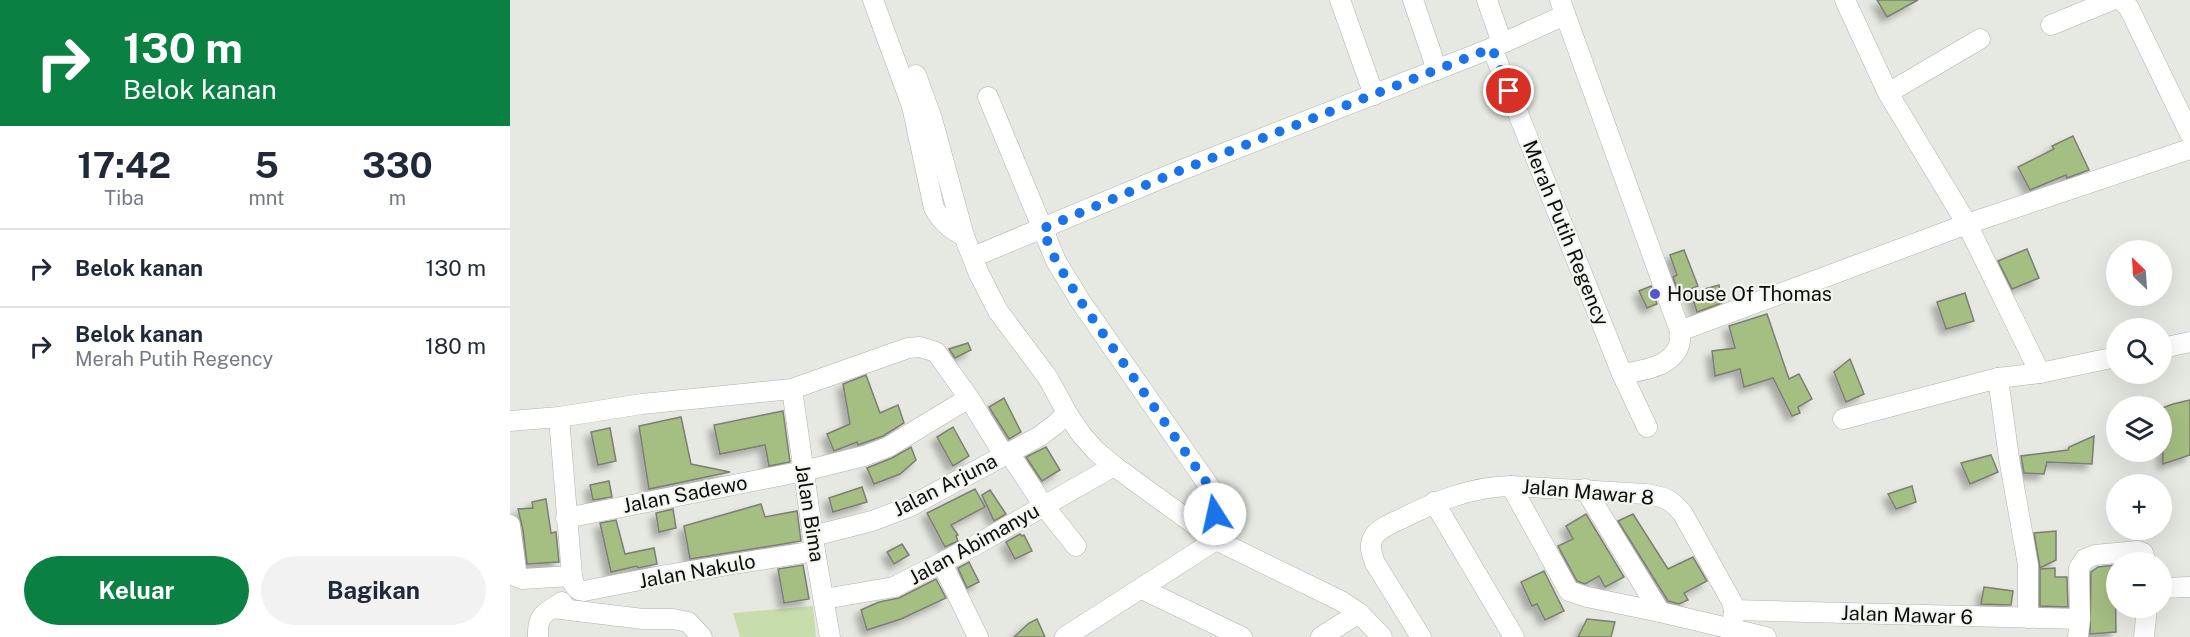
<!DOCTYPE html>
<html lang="id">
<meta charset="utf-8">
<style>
body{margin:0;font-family:"Public Sans",sans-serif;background:#f2f2f3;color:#1f2937;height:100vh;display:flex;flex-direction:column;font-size:22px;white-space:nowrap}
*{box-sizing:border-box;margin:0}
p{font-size:20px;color:#747a83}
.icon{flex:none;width:33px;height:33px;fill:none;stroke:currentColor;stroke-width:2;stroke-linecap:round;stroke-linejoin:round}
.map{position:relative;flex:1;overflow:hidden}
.side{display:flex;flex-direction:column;background:#fff;width:510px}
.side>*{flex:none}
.top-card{background:#0b8043;color:#fff;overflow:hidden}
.needle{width:39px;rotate:335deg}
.buttons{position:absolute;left:1596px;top:240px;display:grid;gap:12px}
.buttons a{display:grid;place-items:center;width:66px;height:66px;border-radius:50%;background:#fff;box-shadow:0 6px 24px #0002;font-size:30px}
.pin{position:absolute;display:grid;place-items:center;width:51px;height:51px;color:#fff;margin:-26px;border:3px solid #fff;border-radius:50%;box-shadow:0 2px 6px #0007}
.me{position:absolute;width:66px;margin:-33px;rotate:350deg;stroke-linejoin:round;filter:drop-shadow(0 0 4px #0008)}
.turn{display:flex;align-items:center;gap:21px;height:126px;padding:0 24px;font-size:27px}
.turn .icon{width:78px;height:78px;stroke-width:2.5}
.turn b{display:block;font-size:42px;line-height:51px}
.eta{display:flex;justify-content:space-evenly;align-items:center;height:102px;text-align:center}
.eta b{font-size:36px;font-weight:700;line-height:42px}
.action{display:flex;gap:12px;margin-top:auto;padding:12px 24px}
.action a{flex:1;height:69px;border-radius:36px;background:#0b8043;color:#fff;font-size:24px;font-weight:700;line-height:69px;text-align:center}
.action a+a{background:#f2f2f3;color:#1f2937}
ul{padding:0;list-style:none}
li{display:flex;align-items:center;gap:18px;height:78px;padding:0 24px;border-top:2px solid #e0e1e3}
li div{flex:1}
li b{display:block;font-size:22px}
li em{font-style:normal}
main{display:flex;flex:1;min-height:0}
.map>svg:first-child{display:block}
.green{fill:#c8ddac}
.building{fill:#a5be82;stroke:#7b7e77;stroke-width:1.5;filter:url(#shadow)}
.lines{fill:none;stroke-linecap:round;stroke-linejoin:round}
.minor-casing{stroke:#afb3ab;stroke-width:21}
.minor{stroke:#fff;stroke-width:20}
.route{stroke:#1a73e8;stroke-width:10;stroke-dasharray:0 18}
.poi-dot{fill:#5257cd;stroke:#f3f6ee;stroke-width:2}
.labels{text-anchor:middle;stroke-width:4.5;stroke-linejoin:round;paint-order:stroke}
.street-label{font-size:20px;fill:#0d0e0b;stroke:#f3f6ee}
.poi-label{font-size:20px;fill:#0d0e0b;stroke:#f3f6ee;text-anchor:start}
</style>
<main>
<section class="side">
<div class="top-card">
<div class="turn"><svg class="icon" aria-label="right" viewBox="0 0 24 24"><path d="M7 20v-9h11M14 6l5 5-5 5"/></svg><div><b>130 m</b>Belok kanan</div></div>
</div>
<div class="eta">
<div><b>17:42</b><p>Tiba</p></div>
<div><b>5</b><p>mnt</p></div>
<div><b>330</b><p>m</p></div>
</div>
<ul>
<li><svg class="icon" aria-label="right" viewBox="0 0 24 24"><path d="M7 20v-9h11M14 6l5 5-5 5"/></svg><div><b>Belok kanan</b></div><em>130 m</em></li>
<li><svg class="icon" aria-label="right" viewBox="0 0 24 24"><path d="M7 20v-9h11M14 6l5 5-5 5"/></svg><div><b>Belok kanan</b><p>Merah Putih Regency</p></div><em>180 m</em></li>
</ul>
<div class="action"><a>Keluar</a><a>Bagikan</a></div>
</section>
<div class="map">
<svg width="1680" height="637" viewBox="0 0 1680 637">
<defs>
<filter id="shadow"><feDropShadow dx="-5.5" dy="5.5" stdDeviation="3" flood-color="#0004"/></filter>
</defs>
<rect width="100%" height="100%" fill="#e5e9e1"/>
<!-- green -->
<polygon class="green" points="303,606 306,637 230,637 223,613"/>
<!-- building -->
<g class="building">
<polygon points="1367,0 1408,0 1377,17"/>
<polygon points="1563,136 1579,170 1557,178 1556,175 1520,190 1508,167 1544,149 1542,146"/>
<polygon points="1517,249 1529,278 1502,289 1488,261"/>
<polygon points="1174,250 1188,286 1169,294 1163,277 1167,275 1160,255"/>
<polygon points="1209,285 1212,303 1187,312 1181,293"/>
<polygon points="1141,286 1147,304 1137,308 1129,291"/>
<polygon points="1455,293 1464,321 1436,329 1427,302"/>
<polygon points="1257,314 1279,379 1289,374 1302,399 1288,407 1290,413 1282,416 1263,378 1234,387 1230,369 1205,376 1202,351 1225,348 1219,326"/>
<polygon points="458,343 461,350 445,358 439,349"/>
<polygon points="1340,359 1354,394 1336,402 1324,372"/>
<polygon points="356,375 370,413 388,405 394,423 373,436 348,445 347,442 324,451 317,434 340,424 333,384"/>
<polygon points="494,398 511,432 499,439 479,407"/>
<polygon points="1680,400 1680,455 1653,464 1652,408 1663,404"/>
<polygon points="273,411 280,462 259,466 255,445 210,454 204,425"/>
<polygon points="171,417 181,464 220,472 139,489 129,426"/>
<polygon points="443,427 459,456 443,466 427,437"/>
<polygon points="100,428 106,461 88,465 81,432"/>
<polygon points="1584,436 1582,464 1537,462 1534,474 1514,473 1511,456 1558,450 1559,447"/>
<polygon points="401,447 406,460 390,474 364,484 357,468 382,458"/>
<polygon points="536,447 550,470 532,481 516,457"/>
<polygon points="1481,455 1488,472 1460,484 1451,463"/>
<polygon points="99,481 102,497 83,500 80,485"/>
<polygon points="1402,486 1406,502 1386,509 1378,494"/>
<polygon points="352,487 357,502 323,512 319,498"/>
<polygon points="465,489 475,507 441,525 448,535 446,536 448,541 435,547 417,513"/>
<polygon points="480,490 496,514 484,521 472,495"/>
<polygon points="36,499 41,533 46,532 49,562 17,564 13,530 8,509 23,508 22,502"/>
<polygon points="251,504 255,517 287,511 291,541 180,559 174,526"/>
<polygon points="163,509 166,528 149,532 146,513"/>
<polygon points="1076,514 1114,577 1095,587 1089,576 1075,584 1067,581 1048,546 1063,539 1056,526"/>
<polygon points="1123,514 1158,569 1183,557 1197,581 1174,593 1178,600 1169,604 1158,601 1108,521"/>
<polygon points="106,520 115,554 144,548 147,564 128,568 127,566 101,572 90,523"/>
<polygon points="1546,531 1546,560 1530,568 1524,533"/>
<polygon points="510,534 512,536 514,535 522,551 505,559 496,542"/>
<polygon points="392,544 399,555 384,564 377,552"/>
<polygon points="459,562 469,582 457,588 448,568"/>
<polygon points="293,565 299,599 274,603 268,569"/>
<polygon points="1605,565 1606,632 1580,634 1581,572 1588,567"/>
<polygon points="1545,568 1545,577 1557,577 1558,607 1530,606 1530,569"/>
<polygon points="1034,571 1054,611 1035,620 1027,604 1022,606 1011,582"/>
<polygon points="426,579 436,598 391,619 357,630 351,610 369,602 389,598"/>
<polygon points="1474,587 1503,591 1501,605 1471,604"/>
<polygon points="527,619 535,637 504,637 519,623"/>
<polygon points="1077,619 1105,622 1101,637 1068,637"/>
</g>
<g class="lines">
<defs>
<g id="minor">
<path d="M363,0L402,106L424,208C432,222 440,229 454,236L469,274L488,311L538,378L557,413L571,434L586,451L604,466L706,540L831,601L849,613L872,637"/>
<polyline points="830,0 864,95"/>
<polyline points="903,0 927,70"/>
<polyline points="977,0 992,43"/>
<path d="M1050,0L1170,331C1174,364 1138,370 1112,374"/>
<polyline points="1335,0 1378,93 1457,224 1530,373"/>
<polyline points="1611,0 1619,8 1680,134"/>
<polyline points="1055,15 982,48 1112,374 1137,427"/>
<polyline points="1541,25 1602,0"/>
<polyline points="406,75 422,119 454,236"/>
<polyline points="1378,93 1470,39"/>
<path d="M478,97L546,261L571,302L701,489C709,507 705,514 696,532"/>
<polyline points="463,257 669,171 982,48"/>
<polyline points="1170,331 1457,224 1680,149"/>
<polyline points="1652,348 1680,342"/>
<polyline points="1488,378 1499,458 1518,565 1518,618"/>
<polyline points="282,389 305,551 320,637"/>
<polyline points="1333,419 1488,378 1530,373 1606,357"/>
<polyline points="0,421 49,417"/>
<polyline points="499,453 534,506 566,546"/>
<polyline points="1001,486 1059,591 1077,597 1150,612 1256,637"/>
<polyline points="1075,489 1150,612"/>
<polyline points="924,502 1004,637"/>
<polyline points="56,518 294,471 354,456 378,447 459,398"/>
<polyline points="0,525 7,577 12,579 62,576"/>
<polyline points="303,536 362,521 399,507 530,436 546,424 557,413"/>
<polyline points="432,563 468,637"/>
<polyline points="1652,588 1680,587"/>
<polyline points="632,589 732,637"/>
<polyline points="69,590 64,585 62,576 49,417 132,404 282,389 398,348 410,347 426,352 459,398 494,455"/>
<polyline points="69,590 74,591 156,575 305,551"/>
<polyline points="314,599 384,587 464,546 604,466"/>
<polyline points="43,608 133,619 163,619 178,622 192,637"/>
<polyline points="1224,610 1570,619"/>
<path d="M28,637C27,613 35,614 52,602"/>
<polyline points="555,637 706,540"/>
<polyline points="811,637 849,613"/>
<path d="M911,637L865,563C862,554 858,545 864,536C870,528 882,523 891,519C927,501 960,487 1001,486L1136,494C1155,497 1161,499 1173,514L1222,602L1224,610L1222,628"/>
<polyline points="1568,637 1570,619 1569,568 1575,559 1585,555 1628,551 1633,553 1636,562"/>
<polyline points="1634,637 1637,608"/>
</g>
</defs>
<!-- minor casing -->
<use href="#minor" class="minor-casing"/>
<!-- minor -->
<use href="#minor" class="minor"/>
</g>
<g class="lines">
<!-- route -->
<polyline class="route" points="705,514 707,502 701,489 571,302 546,261 532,229 669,171 982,48 999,91"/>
</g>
<!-- markers -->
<circle class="poi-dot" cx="1145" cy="294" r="6"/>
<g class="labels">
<!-- street labels -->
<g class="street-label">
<text transform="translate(1056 233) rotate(68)" y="7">Merah Putih Regency</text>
<text transform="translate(435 485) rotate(-27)" y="7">Jalan Arjuna</text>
<text transform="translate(1078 492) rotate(5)" y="7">Jalan Mawar 8</text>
<text transform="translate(175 494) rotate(-11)" y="7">Jalan Sadewo</text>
<text transform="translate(300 513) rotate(81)" y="7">Jalan Bima</text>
<text transform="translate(464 544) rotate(-29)" y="7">Jalan Abimanyu</text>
<text transform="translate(187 571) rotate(-10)" y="7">Jalan Nakulo</text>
<text transform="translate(1397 615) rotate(2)" y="7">Jalan Mawar 6</text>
</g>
<!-- poi labels -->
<g class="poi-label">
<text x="1157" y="301">House Of Thomas</text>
</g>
</g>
</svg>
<div class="buttons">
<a><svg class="needle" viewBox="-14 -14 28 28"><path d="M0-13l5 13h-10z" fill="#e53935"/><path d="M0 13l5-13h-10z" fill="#747a83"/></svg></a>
<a><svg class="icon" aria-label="search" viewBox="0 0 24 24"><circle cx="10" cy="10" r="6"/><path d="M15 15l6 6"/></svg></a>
<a><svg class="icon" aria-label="layers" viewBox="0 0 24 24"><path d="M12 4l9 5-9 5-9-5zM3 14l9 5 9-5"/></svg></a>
<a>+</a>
<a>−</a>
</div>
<div class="pin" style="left:999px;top:91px;background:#d93025"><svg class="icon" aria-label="arrive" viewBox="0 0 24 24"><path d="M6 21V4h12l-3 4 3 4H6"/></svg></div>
<svg class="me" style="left:705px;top:514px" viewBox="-20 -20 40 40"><circle r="19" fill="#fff"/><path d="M0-13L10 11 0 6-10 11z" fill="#1a73e8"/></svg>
</div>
</main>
